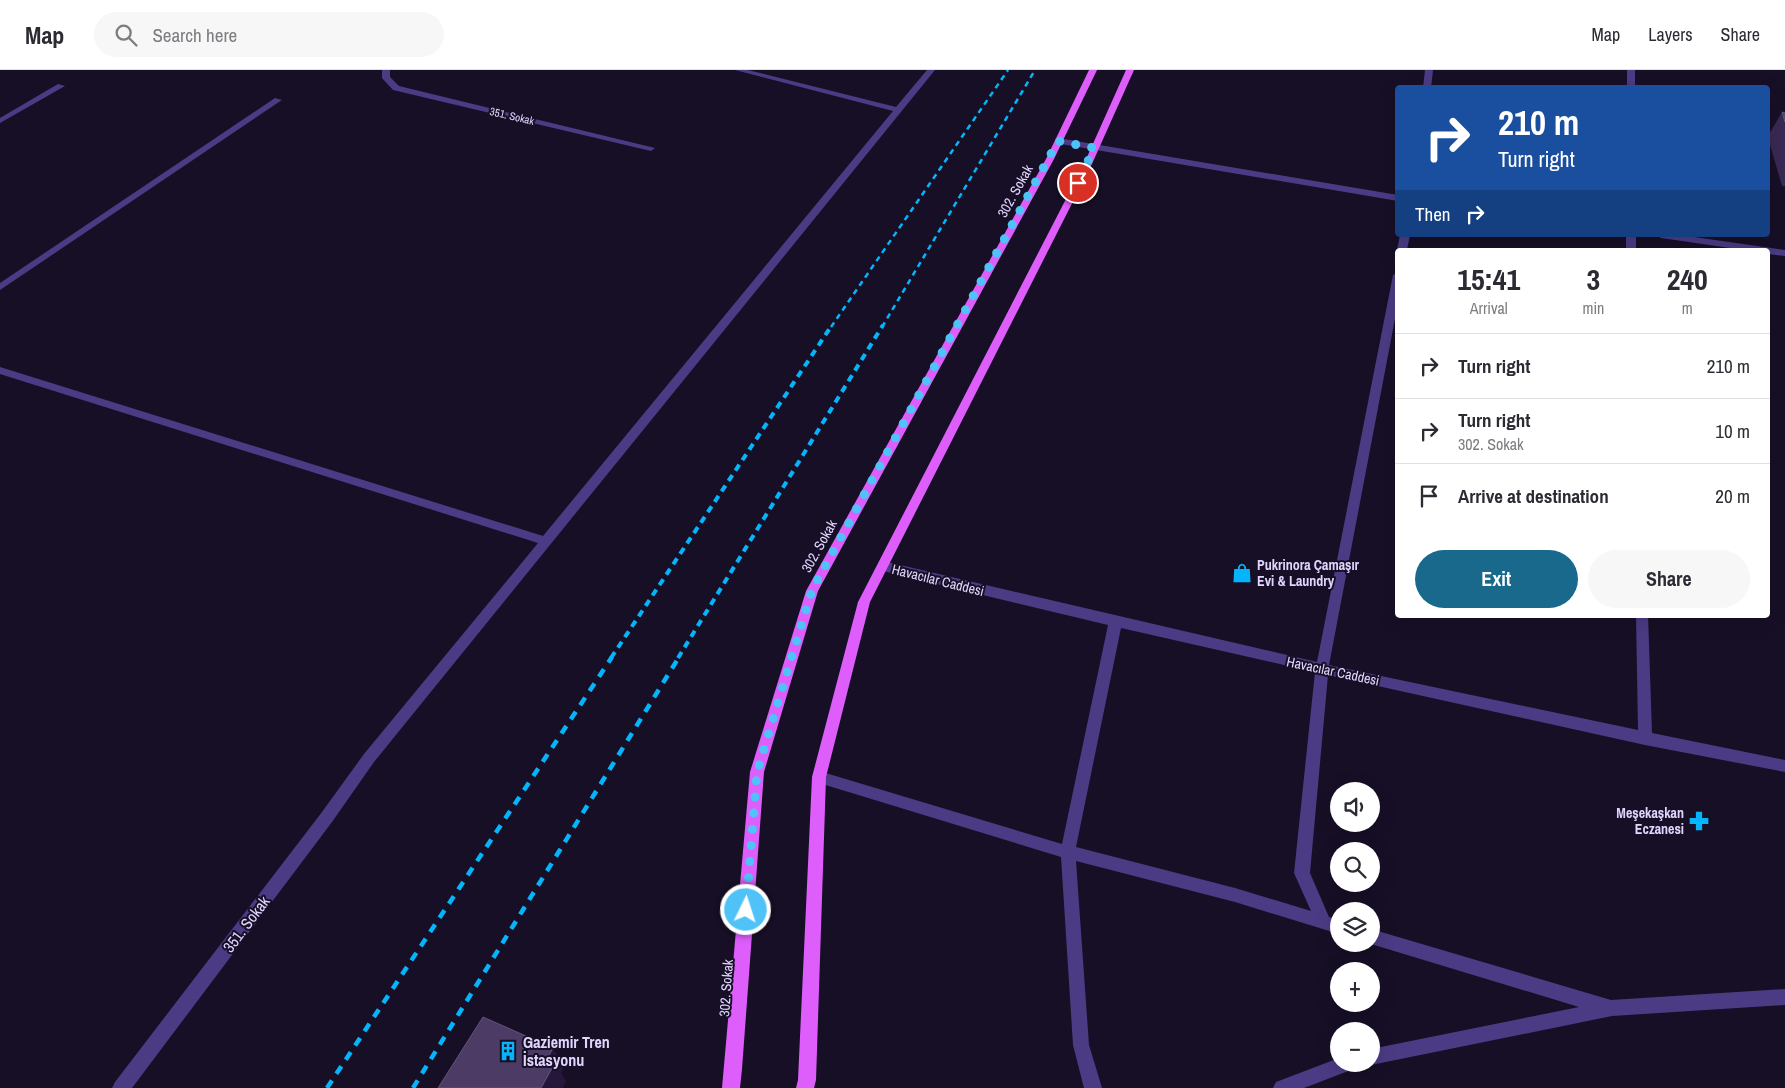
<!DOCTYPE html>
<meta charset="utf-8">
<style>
body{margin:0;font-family:"Archivo Narrow",sans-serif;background:#f7f7f7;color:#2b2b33;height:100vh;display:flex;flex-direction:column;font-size:19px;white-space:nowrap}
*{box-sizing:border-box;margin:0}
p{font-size:16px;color:#7c7c81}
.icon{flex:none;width:28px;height:28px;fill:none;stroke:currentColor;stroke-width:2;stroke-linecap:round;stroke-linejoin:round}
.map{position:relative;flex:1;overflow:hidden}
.drawer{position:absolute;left:1395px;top:178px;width:375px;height:370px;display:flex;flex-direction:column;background:#fff;border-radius:5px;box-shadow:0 5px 20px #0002}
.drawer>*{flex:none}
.guide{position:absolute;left:1395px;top:15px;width:375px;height:152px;border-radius:5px;box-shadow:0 5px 20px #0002;background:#1a4fa0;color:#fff;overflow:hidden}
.fabs{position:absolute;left:1330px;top:712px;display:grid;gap:10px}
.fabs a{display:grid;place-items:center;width:50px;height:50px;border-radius:50%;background:#fff;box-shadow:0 5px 20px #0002;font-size:25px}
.pin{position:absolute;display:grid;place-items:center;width:42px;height:42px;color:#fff;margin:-21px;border:2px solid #fff;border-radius:50%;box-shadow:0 1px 5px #0007}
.me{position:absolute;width:55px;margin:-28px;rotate:4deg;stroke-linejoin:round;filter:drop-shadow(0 0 4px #0008)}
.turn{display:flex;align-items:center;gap:18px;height:105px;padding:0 20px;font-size:22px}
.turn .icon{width:65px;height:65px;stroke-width:2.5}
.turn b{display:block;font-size:35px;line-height:42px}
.then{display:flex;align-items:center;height:48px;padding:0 20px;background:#0003;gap:10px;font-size:19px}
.eta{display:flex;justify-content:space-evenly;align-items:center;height:85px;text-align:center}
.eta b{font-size:30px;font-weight:700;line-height:35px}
.cta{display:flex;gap:10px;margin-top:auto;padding:10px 20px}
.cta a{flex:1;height:58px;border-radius:30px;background:#19698d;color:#fff;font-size:20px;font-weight:700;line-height:58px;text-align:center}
.cta a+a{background:#f7f7f7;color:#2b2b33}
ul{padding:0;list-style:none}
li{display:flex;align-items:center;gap:15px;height:65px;padding:0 20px;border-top:1px solid #e1e1e2}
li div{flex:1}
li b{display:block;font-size:19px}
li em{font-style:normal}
header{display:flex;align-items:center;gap:30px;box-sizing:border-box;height:70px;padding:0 25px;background:#fff;border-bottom:1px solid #e1e1e2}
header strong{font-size:24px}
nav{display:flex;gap:28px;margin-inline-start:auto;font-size:18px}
.search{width:350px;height:45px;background:#f7f7f7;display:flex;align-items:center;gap:12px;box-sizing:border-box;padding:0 18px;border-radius:28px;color:#7c7c81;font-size:19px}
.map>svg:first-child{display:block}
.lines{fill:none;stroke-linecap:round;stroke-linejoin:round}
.minor{fill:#4b3b84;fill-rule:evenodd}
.major{fill:#de5efc;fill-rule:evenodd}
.rail-far2{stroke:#04b5fb;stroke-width:2.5;stroke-dasharray:5.5 4.5;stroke-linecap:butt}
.rail-far1{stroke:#04b5fb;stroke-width:4;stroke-dasharray:7 5.5;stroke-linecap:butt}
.rail{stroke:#04b5fb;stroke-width:4.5;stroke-dasharray:9 8;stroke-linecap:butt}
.wall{fill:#392953}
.shaded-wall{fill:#241739}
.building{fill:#4b3b65;stroke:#62547d}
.route{stroke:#4fc3f7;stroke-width:9;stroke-dasharray:0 16.2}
.labels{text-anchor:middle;stroke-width:4;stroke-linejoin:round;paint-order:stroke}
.far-street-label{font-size:11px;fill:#e1d5fe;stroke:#170f26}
.street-label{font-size:14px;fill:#e1d5fe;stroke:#170f26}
.poi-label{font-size:14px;font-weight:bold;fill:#e1d5fe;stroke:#170f26;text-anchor:start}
.near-street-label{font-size:16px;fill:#e1d5fe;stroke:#170f26}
.near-poi-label{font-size:16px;font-weight:bold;fill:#e1d5fe;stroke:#170f26;text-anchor:start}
</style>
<header>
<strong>Map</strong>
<div class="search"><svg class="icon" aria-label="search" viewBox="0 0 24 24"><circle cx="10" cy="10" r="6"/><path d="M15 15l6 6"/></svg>Search here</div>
<nav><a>Map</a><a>Layers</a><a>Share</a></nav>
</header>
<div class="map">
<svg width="1785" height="1018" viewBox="0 0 1785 1018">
<rect width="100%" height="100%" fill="#170f26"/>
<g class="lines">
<!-- minor -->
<g class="minor">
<polygon points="382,0 390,0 390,7 399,16 655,78 651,81 393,20 382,8"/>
<polygon points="735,0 748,0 896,37 927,0 935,0 374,692 332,752 132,1018 112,1018 115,1012 322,742 364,684 538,473 0,304 0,297 543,466 893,41"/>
<polygon points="1425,0 1433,0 1431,18 1423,18"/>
<rect x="1627" y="0" width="8" height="18"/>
<polygon points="58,14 65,16 0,53 0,48"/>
<polygon points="275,28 282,30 0,220 0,213"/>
<polygon points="1058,68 1398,125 1398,131 1055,73 1055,69"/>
<polygon points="1400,165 1410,165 1407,180 1397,180"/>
<rect x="1626" y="165" width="10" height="15"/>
<polygon points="1656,165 1680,165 1785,180 1785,186 1768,184 1768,180 1744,180 1661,168"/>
<path d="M1398,202V233L1329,595L1638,660L1636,545H1648L1652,663L1785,690V702L1645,675L1328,605L1310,803L1329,847L1339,850V864L1235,832L1076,791L1089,975L1102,1018H1084L1073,975L1061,787L819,713L814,711L812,707L814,703L819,701L1062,774L1108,555L883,501L879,499L877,496L879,493L883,491L1317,592L1393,205ZM1121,558L1315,602L1294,803L1311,841L1235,818L1076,777Z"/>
<polygon points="1371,859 1611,930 1785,919 1785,935 1612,946 1371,995 1367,994 1371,994 1371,979 1579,937 1371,874"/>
<polygon points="1339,988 1339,994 1353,994 1351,1000 1304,1018 1273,1018 1276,1012"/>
</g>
<!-- major -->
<g class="major">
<polygon points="1089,0 1097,0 1054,89 818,521 764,702 742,999 740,1018 722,1018 750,702 806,521 1046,89"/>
<polygon points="1126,0 1134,0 1091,96 870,532 826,707 816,1010 814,1018 796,1018 798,1010 812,707 858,532 1083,96"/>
</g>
<!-- rail-far2 -->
<g class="rail-far2">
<polyline points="831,257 1008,0"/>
<polyline points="882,257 1035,0"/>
</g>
<!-- rail-far1 -->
<g class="rail-far1">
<polyline points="611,588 832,255"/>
<polyline points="678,588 883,255"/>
</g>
<!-- rail -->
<g class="rail">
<polyline points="327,1018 612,587"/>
<polyline points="413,1018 679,587"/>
</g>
</g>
<!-- wall -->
<polygon class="wall" points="1782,42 1785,43 1785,116 1782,116 1768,68 1768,66"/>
<!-- shaded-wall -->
<polygon class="shaded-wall" points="553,978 564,997 561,1003 566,1011 563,1018 541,1018 547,989"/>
<!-- building -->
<g class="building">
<polygon points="1782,42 1785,43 1785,52"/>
<polygon points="483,947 553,978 547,989 555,993 541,1018 438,1018"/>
</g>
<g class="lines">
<!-- route -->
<polyline class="route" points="746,840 757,702 812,520 1058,71 1094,78 1078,113"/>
</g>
<!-- icons -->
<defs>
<symbol id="shop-bare" viewBox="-9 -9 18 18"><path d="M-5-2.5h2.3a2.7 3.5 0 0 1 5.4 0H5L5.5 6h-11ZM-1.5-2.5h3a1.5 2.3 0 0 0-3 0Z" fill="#04b5fb" stroke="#170f26" stroke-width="2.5" paint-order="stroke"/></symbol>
<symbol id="pharmacy-bare" viewBox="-9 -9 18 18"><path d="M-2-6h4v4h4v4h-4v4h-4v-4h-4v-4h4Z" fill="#04b5fb" stroke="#170f26" stroke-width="2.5" paint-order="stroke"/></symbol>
<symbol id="building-bare" viewBox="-9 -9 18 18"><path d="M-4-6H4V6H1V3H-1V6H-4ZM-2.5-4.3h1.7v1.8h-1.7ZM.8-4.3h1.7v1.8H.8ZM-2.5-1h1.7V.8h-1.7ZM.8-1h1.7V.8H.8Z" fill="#04b5fb" stroke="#170f26" stroke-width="2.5" paint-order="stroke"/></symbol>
</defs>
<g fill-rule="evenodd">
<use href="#shop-bare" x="1228" y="489" width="28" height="28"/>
<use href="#pharmacy-bare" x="1685" y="737" width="28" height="28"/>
<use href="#building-bare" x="494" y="967" width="28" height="28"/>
</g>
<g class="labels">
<!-- far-street labels -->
<g class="far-street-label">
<text transform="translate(512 46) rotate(13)" y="4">351. Sokak</text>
</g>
<!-- street labels -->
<g class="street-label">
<text transform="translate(1015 121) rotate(-61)" y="5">302. Sokak</text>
<text transform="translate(819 476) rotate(-61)" y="5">302. Sokak</text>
<text transform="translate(938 510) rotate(14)" y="5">Havacılar Caddesi</text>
<text transform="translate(1333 601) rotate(12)" y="5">Havacılar Caddesi</text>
<text transform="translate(726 918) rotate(-86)" y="5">302. Sokak</text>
</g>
<!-- poi labels -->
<g class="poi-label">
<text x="1257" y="500">Pukrinora Çamaşır<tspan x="1257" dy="16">Evi &amp; Laundry</tspan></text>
<text x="1684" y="748" text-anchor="end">Meşekaşkan<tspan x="1684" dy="16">Eczanesi</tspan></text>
</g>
<!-- near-street labels -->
<g class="near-street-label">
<text transform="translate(246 854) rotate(-53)" y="6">351. Sokak</text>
</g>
<!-- near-poi labels -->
<g class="near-poi-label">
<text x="523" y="978">Gaziemir Tren<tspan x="523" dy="18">İstasyonu</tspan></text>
</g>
</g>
</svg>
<div class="fabs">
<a><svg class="icon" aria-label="sound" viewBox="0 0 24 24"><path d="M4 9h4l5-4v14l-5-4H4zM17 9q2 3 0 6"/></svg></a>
<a><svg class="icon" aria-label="search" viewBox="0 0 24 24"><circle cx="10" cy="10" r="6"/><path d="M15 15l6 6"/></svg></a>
<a><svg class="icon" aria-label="layers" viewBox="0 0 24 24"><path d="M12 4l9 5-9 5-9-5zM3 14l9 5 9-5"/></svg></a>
<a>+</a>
<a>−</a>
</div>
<div class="pin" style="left:1078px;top:113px;background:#d93025"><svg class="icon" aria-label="arrive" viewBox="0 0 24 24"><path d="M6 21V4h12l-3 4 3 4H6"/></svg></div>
<svg class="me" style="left:746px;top:840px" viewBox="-20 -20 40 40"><circle r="17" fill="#4fc3f7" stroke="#fff" stroke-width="3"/><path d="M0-11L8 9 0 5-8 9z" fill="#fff"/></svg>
<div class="guide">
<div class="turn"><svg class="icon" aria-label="right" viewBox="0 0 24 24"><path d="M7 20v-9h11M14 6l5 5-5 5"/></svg><div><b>210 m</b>Turn right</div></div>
<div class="then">Then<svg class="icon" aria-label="right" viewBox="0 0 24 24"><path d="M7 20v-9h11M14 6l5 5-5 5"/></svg></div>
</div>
<section class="drawer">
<div class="eta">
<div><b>15:41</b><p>Arrival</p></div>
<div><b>3</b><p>min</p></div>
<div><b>240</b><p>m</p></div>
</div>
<ul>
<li><svg class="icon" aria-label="right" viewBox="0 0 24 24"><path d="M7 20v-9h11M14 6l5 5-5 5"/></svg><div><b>Turn right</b></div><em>210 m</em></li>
<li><svg class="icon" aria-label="right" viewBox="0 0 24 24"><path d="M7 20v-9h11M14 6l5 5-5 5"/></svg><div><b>Turn right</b><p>302. Sokak</p></div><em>10 m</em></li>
<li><svg class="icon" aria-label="arrive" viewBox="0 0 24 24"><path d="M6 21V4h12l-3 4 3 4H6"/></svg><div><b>Arrive at destination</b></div><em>20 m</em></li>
</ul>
<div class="cta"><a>Exit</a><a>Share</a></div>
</section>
</div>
